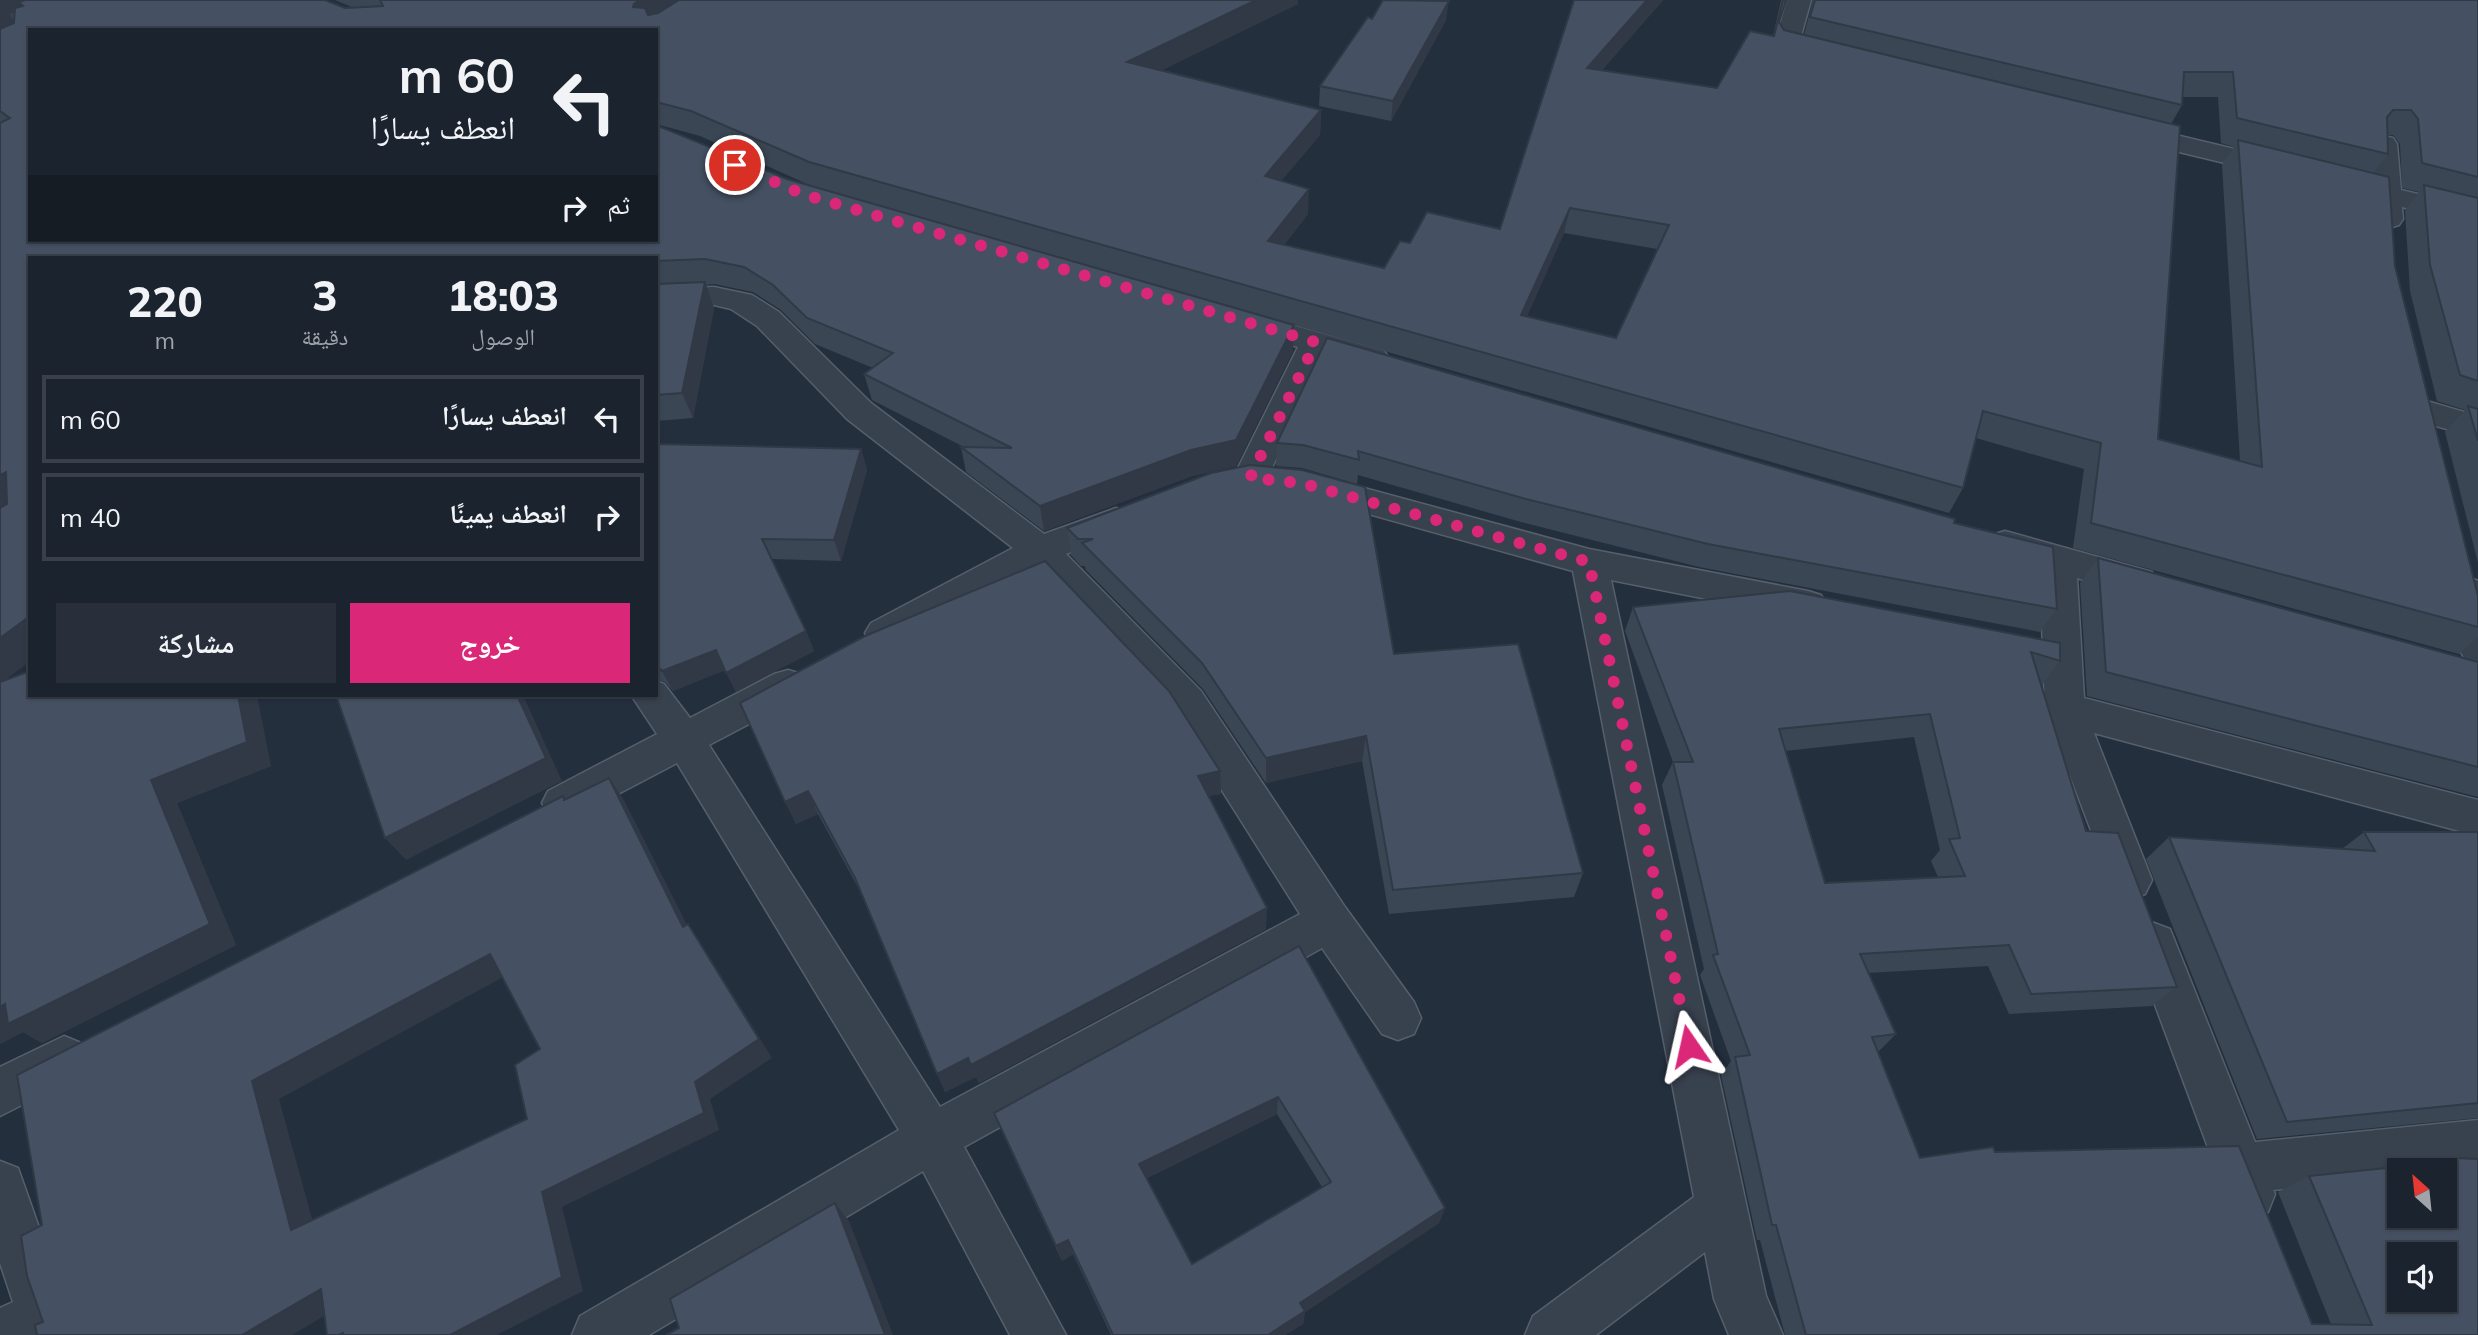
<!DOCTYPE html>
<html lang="ar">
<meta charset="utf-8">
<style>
body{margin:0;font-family:Mulish,"Noto Naskh Arabic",sans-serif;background:#282f3a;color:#f1f3f6;direction:rtl;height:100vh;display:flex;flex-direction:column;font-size:26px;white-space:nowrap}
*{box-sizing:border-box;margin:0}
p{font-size:23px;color:#a0a4aa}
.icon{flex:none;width:38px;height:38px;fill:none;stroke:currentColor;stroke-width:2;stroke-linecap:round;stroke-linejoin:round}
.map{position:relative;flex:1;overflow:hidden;direction:ltr}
.drawer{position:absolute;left:28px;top:256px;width:630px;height:441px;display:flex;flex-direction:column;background:#1b232e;border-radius:0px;box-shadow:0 2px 5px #0004,0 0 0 2px #39404a;direction:rtl}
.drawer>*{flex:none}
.banner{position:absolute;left:28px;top:28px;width:630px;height:214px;border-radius:0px;box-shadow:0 2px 5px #0004,0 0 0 2px #39404a;direction:rtl;background:#1b232e;color:#f1f3f6;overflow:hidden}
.needle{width:46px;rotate:333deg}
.fabs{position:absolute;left:2387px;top:1158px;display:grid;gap:14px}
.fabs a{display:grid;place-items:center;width:70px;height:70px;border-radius:0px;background:#1b232e;box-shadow:0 2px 5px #0004,0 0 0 2px #39404a;font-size:35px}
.pin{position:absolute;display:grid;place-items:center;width:60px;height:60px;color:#fff;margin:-30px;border:4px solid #fff;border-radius:50%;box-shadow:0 2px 7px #0007}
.me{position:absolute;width:77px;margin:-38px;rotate:349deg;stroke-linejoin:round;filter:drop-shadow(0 0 5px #0008)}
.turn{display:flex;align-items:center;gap:24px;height:147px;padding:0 28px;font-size:32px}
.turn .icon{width:91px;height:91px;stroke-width:2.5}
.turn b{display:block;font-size:49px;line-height:60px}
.then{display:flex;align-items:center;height:66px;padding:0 28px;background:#0003;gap:14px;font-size:26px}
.eta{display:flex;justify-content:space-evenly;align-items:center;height:119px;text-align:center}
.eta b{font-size:42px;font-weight:800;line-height:49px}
.cta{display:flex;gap:14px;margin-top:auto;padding:14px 28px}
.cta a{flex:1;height:80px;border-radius:0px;background:#db2777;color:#fff;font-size:28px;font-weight:800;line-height:80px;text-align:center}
.cta a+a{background:#282f3a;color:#f1f3f6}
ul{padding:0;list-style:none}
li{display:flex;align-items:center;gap:21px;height:88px;margin:0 14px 10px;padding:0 14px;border:4px solid #39404a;border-radius:0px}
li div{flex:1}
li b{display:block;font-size:26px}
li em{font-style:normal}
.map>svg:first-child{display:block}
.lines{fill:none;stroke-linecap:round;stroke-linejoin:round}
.minor-casing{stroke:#565f6c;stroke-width:3}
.minor{fill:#38414e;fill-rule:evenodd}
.wall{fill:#3b4654;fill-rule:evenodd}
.shaded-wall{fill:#303945}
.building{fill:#455162;stroke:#303945;stroke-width:2;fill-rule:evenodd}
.route{stroke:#db2777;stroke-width:12;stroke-dasharray:0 21.6}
</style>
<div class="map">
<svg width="2478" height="1335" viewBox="0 0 2478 1335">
<rect width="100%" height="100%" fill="#242f3e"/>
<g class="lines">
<defs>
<g id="minor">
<polygon points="1787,0 1811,0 1799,43 1829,51 1832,56 1829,61 1820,63 1777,52 1774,47"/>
<polygon points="0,7 49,25 52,30 30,30 30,34 0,22"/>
<polygon points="2130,124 2289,162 2293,168 2289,174 2279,176 2121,138 2117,132 2121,126"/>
<polygon points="2384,136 2393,138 2397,144 2401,190 2478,208 2478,226 2402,207 2403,219 2399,225 2389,228 2379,225 2375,219 2374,200 2330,190 2326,184 2330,178 2340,176 2373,183 2371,144 2375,138"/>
<polygon points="714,287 752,295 779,312 871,403 1044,534 1116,508 1128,512 1134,521 1128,530 1066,554 1201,691 1345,907 1414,1002 1421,1018 1414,1034 1398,1040 1382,1034 1322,948 964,1147 1066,1335 1010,1335 923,1171 649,1335 572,1335 580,1316 899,1130 677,763 578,815 563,821 548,815 542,803 548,791 657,734 631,695 656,695 656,681 664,684 690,718 774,674 788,670 802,674 807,685 802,696 709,745 940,1107 1300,914 1173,713 1036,568 897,643 884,648 871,643 865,633 871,623 1013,548 847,419 757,326 731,309 714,305 656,307 656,289"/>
<polygon points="1242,311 1384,351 1389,358 1384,365 1373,368 1326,355 1267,478 1262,487 1250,490 1238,487 1233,478 1298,347 1231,328 1227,321 1231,314"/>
<polygon points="2420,399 2478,416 2478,438 2408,418 2404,410 2408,402"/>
<polygon points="1316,475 1589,549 1808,591 1821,595 1827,605 1821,615 1808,619 1611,580 1766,1296 1783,1335 1729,1335 1714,1299 1705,1252 1596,1335 1525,1335 1533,1316 1694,1197 1573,571 1304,496 1299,487 1304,478"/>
<polygon points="2005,531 2152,572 2157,582 2152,592 2139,596 2077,578 2084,698 2478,800 2478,836 2094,733 2152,880 2145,894 2130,899 2115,894 2045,709 2040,567 1992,553 1987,544 1992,535"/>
<polygon points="2464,575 2478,581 2478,664 2465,659 2459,649 2446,589 2451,579"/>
<polygon points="2154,923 2170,929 2255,1142 2478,1120 2478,1170 2445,1173 2399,1171 2399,1177 2273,1190 2275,1194 2268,1212 2250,1219 2232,1212 2132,943 2138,929"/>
<polygon points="64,1036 81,1043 88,1059 81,1075 0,1116 0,1067"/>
<polygon points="0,1161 18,1168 77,1335 0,1335 0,1308 13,1302 0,1263"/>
</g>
</defs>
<!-- minor casing -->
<use href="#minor" class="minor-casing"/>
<!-- minor -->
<use href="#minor" class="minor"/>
</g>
<!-- wall -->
<g class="wall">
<path d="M0,0L345,8H354L335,0H1298V4L1162,70L1321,110L1320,135L1281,181L1308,214L1284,245L1384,268L1410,243L1500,229L1574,0H1663L1601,71L1717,88L1773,36L1781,0H1786L1779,22L1784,30L1804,35L1813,0H2478V563L2445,432L2465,410L2437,401L2410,291L2405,210L2419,192L2402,188L2400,144L2393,135H2387L2388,154L2374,173L2395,266L2478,596V637L2459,654L2073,548L2084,469L1976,438L1963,488L1949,513L816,188L700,136L656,124V30L30,240H656L787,179L1293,351L1236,466L1192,476L1044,531L966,472L961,447H964L872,400L864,374L873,368L815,344L781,310L753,292L714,284L706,285L714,308L693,418L656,421V257H30V661L4,680L271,766L177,803L236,945L42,1043L23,1032L0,1044ZM15,12L14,21L9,14ZM2183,97H2218L2221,143L2234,147L2222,165L2240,461L2158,439L2171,124L2182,105ZM1564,233L1657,249L1616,338L1527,316Z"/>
<polygon points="1372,19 1446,20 1391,121 1319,106 1320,86"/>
<polygon points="1327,338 1954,523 2057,609 2040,632 1699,567 1521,522 1358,475 1357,484 1302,468 1276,466 1277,443"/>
<polygon points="656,447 861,449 867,470 841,561 772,559 806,631 814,651 736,692 725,670 673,691 665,682 656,679"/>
<polygon points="1067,528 1394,654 1583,873 1574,897 1389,914 1362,761 1266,783 1203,689 1086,570 1085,566 1081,566 1071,555"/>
<polygon points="2098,558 2478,662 2478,797 2087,696 2080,583"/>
<path d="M1633,607L2060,643V661L2042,685H2041L2086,831L2177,987L2152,1006L2009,1014L1988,966L1868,973L1896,1034L1878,1052L1920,1158L1995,1152L2312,1324H2331L2278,1192L2309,1176L2421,1165L2436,1157L2478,1335H1785L1760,1240H1757L1721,1075L1731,1061L1700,975L1704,969L1662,785L1673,762L1625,631ZM1914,737L1940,850L1931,861L1938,877L1825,883L1785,751Z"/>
<polygon points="740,703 1220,771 1221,794 1209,796 1266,929 979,1083 976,1077 945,1092 861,893 818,814 796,824"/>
<polygon points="2364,832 2478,832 2478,1118 2257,1139 2146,859 2169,837 2342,849"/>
<path d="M1299,946L1445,1208L1439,1223L1305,1312L1303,1324L1285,1335H1111L1073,1254L1062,1261L1001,1130L994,1113ZM1277,1114L1322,1187L1192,1264L1147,1178Z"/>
</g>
<!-- shaded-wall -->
<g class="shaded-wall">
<polygon points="0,0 47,0 19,2 23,9 9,14 20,30 0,39"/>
<polygon points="640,0 686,0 643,28 633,7 634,4"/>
<polygon points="1256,0 1298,0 1298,4 1129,86 1127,62"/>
<polygon points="1647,0 1663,0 1581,93 1587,68"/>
<polygon points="1449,1 1446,20 1391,121 1393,101"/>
<polygon points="1321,110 1320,135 1264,201 1265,176"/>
<polygon points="1309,189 1308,214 1267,266 1268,241"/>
<polygon points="1570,208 1564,233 1516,340 1521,315"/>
<polygon points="705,282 714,308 693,418 682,393"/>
<polygon points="1294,325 1293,351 1236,466 1192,476 1044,531 1040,506"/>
<polygon points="861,449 867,470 841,561 834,540"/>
<polygon points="6,472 30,497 0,512 0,475"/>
<polygon points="30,616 30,661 0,684 0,638"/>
<polygon points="806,631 814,651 736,692 726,673"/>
<polygon points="716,650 725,670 673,691 662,671"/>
<polygon points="238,695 257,695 271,766 177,803 236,945 42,1043 23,1032 0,1044 0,1007 151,780"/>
<polygon points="517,695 523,695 562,781 406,860 385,838"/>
<polygon points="1366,736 1362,761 1266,783 1266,758"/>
<polygon points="1220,771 1221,794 1199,798 1198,776"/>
<polygon points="609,778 624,800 698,947 683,927"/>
<polygon points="808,791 818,814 796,824 785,802"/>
<polygon points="1267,908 1266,929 979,1083 971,1065"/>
<polygon points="688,924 702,945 772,1058 710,1099 719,1130 562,1207 583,1291 497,1335 450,1335 542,1192 695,1082"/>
<polygon points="490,954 509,974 279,1099 319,1244 291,1230 252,1081"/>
<polygon points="968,1058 976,1077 945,1092 937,1074"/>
<polygon points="1278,1097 1277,1114 1142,1180 1139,1164"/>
<polygon points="835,1203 849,1221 893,1335 885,1335"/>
<polygon points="1445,1208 1439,1223 1305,1312 1303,1324 1285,1335 1268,1335 1300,1303"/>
<polygon points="1068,1240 1073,1254 1062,1261 1056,1246"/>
<polygon points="321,1289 348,1302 292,1335 242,1335"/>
</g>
<!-- building -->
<g class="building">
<path d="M25,0H325L345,8L383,6L380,0H640L634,4L633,7L645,8L648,15L658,13L679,0H1256L1127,62L1321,110L1265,176L1309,189L1268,241L1384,268L1400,241L1410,243L1427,212L1500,229L1574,0H1647L1587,68L1717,88L1750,31L1774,36L1783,0H1786L1779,22L1784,30L2180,126L2158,439L2262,467L2238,140L2389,177L2395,266L2478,596V627L2091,523L2101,443L1983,411L1963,488L809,162L691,111L656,102V30H30V240H656V125L787,179L1294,325L1236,440L1191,450L1040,506L961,447L1012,448L864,374L893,353L807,318L773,285L744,267L705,259L656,261V257H30V616L0,638V508L7,504L6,472L0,475V123L10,118L0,111V29L14,23L15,8L23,6L19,2ZM1570,208L1669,225L1616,338L1521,315Z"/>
<polygon points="1383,0 1449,1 1393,101 1320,86 1368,17 1372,19"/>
<polygon points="1815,0 2478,0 2478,177 2422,163 2418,119 2411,110 2393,110 2387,117 2388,154 2237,118 2233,72 2184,72 2182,105 1810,17"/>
<polygon points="2424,185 2478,198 2478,381 2460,375 2430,265"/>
<polygon points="705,282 682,393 656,395 656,284"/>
<polygon points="1327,338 1955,519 1954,523 2053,547 2057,609 1708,544 1526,499 1358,451 1359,460 1303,445 1277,443"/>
<polygon points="2468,406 2478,409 2478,441"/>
<polygon points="657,444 861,449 834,540 762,539 806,631 726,673 716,650 662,671 656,664"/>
<polygon points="1250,465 1302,470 1365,487 1394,654 1518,644 1583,873 1393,890 1366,736 1266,758 1202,663 1082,543 1093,539 1078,539 1067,528 1211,473"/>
<polygon points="2098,558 2478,662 2478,767 2106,672"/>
<polygon points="1045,561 1169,691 1220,771 1198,776 1267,908 971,1065 968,1058 937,1074 855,878 808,791 785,802 740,703 865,636"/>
<path d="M1790,591L2060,643V661L2031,652L2086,831L2118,833L2177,987L2031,994L2009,945L1860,954L1896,1034L1872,1037L1920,1158L1993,1147L1995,1152L2239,1146L2312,1324L2372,1325L2309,1176L2434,1163L2436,1157L2478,1159V1335H1806L1776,1225H1772L1735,1057L1750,1055L1713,955L1718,954L1673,762H1693L1633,607ZM1930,714L1960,838L1949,839L1965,876L1825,883L1779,729ZM2399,1171H2445V1216H2399ZM2399,1255H2445V1300H2399Z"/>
<polygon points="30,671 30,695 238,695 247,742 151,780 210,924 8,1024 5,1004 0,1007 0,682"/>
<polygon points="336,695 517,695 546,758 385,838"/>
<path d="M609,778L683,927L688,924L759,1039L695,1082L704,1113L542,1192L562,1277L450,1335H343V1333L339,1335H327L321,1289L242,1335H37L35,1325L43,1322L27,1276L21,1236L42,1225L17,1075L563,796L564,800ZM490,954L540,1049L515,1065L527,1119L291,1230L252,1081Z"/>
<polygon points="2364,832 2478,832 2478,1103 2287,1122 2169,837 2375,851"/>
<path d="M1299,946L1445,1208L1300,1303L1305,1311L1268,1335H1113L1068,1240L1056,1246L994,1113ZM1278,1097L1331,1182L1192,1264L1139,1164Z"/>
<polygon points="835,1203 885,1335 666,1335 679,1328 670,1299"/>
</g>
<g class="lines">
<!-- route -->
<polyline class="route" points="735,165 805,195 1316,342 1250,478 1301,483 1589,562 1689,1046"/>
</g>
</svg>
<div class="fabs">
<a><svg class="needle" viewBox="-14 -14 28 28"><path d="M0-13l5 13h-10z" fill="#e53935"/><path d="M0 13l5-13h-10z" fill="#a0a4aa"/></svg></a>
<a><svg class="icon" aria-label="sound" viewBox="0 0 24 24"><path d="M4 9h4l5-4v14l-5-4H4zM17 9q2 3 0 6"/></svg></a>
</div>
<div class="pin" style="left:735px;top:165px;background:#d93025"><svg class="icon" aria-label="arrive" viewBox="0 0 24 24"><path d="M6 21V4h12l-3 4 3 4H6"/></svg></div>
<svg class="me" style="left:1689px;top:1046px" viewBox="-20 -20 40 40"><path d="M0-17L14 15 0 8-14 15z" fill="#db2777" stroke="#fff" stroke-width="4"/></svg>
<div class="banner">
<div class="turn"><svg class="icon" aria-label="left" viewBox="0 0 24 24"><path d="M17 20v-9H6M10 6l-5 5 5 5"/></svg><div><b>60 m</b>انعطف يسارًا</div></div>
<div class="then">ثم<svg class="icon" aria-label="right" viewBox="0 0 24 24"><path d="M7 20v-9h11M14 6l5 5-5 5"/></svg></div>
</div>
<section class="drawer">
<div class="eta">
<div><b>18:03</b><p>الوصول</p></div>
<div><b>3</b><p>دقيقة</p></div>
<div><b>220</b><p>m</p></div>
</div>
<ul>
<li><svg class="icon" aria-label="left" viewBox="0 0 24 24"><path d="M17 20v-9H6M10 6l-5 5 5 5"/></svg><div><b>انعطف يسارًا</b></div><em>60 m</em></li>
<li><svg class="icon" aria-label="right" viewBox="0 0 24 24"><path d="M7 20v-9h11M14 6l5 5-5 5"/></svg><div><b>انعطف يمينًا</b></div><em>40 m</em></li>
</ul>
<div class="cta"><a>خروج</a><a>مشاركة</a></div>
</section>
</div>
